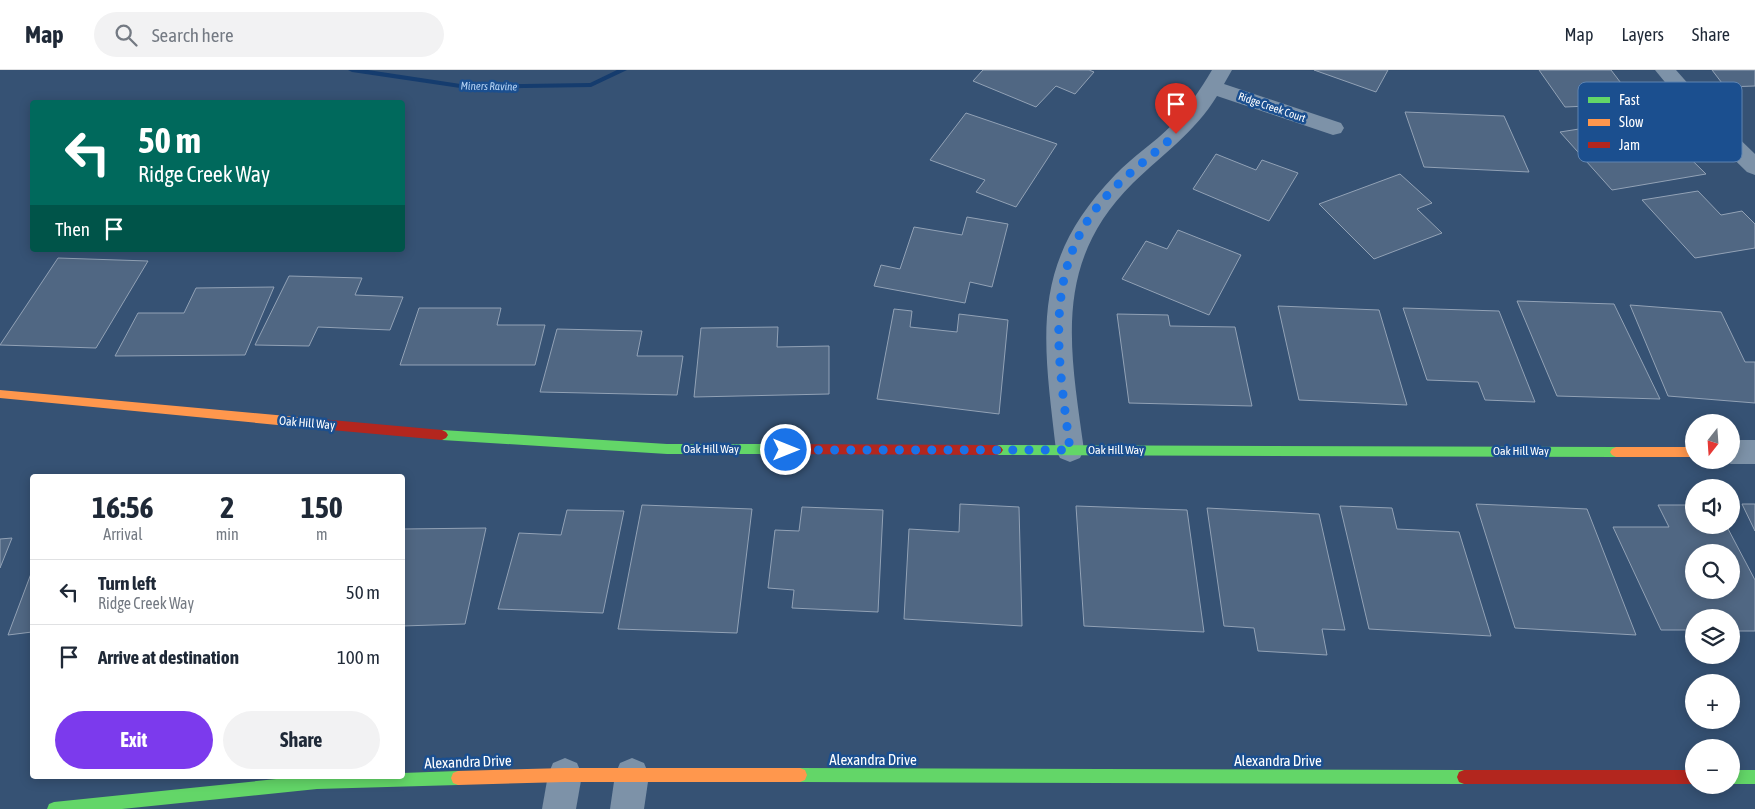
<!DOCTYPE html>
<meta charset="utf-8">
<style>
body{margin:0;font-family:"Asap Condensed",sans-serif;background:#f2f2f3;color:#1f2937;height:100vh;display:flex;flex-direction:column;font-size:19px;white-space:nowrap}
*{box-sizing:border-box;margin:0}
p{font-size:16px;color:#747a83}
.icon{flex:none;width:28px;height:28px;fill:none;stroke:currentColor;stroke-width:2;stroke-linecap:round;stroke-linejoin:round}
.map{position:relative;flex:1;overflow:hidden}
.drawer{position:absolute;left:30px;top:404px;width:375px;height:305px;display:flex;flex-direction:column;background:#fff;border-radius:5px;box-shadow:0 2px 12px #0003}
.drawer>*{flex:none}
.banner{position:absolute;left:30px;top:30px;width:375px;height:152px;border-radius:5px;box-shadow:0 2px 12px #0003;background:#00695c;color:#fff;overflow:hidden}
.needle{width:32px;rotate:197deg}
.controls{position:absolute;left:1685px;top:344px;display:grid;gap:10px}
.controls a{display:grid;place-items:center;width:55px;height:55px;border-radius:50%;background:#fff;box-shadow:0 2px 12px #0003;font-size:25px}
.pin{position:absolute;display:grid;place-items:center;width:42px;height:42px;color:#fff;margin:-51px -21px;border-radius:50% 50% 50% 0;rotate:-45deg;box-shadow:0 0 5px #0007}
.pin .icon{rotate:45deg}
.me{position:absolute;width:55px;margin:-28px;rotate:90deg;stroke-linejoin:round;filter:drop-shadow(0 0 4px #0008)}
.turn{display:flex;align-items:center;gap:18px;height:105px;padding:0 25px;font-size:22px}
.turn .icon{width:65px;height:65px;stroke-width:2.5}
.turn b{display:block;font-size:35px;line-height:42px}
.then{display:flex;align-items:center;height:48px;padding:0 25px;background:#0003;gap:10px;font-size:19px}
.eta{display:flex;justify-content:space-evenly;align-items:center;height:85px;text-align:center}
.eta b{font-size:30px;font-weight:700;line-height:35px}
.primary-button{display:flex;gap:10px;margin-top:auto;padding:10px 25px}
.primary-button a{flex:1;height:58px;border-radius:30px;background:#7c3aed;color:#fff;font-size:20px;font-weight:700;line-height:58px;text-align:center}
.primary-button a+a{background:#f2f2f3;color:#1f2937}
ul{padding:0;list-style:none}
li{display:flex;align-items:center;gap:15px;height:65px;padding:0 25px;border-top:1px solid #e0e1e3}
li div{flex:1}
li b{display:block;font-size:19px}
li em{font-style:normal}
header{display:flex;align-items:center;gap:30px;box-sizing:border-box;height:70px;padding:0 25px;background:#fff;border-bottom:1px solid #e0e1e3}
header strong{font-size:24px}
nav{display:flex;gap:28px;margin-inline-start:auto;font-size:18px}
.search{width:350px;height:45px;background:#f2f2f3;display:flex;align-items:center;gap:12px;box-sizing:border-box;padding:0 18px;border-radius:28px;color:#747a83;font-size:19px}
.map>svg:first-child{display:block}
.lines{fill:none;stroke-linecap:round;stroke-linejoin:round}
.stream{fill:#153c6e;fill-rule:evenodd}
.building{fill:#506783;stroke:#92a2b6;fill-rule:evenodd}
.street{fill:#7d92a8;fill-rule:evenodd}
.fast{fill:#63d668;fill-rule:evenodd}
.slow{fill:#ff974d;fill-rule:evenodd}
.jam{fill:#b3261e;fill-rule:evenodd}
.route{stroke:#1a73e8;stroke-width:9;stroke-dasharray:0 16.2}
.labels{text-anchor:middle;stroke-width:5;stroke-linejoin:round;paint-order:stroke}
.far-water-label{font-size:11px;font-style:italic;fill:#b5d3f5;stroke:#1b4f8f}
.far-street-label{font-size:11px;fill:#fff;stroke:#1b4f8f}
.street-label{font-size:12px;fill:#fff;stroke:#1b4f8f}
.near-street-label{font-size:15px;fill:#fff;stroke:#1b4f8f}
.key{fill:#1b4f8f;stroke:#5f84b1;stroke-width:1}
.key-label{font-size:14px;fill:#fff}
</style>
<header>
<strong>Map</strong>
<div class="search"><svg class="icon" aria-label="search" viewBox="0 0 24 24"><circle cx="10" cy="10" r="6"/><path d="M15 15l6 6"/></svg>Search here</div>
<nav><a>Map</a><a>Layers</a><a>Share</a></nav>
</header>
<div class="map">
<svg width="1755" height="739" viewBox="0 0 1755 739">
<rect width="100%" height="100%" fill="#365274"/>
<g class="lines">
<!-- stream -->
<polygon class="stream" points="348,0 368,0 467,15 590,13 617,0 627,0 591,17 467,19 352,2"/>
</g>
<!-- building -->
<g class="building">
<polygon points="983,0 1089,0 1094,2 1075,24 1056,16 1036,37 973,11"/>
<polygon points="1314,0 1388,0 1376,22"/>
<polygon points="1539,0 1611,0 1637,34 1565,37"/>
<polygon points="1712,0 1755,0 1755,16 1725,17"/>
<polygon points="1405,42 1504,46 1529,102 1424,97"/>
<polygon points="966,43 1057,74 1016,137 976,122 985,110 930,90"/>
<polygon points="1649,48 1706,104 1612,120 1560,62"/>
<polygon points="1216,84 1256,100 1262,90 1298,103 1269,151 1193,119"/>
<polygon points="1400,104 1432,133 1417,139 1442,163 1374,189 1319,134"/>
<polygon points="1698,121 1721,145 1742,141 1755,154 1755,178 1695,188 1642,130"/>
<polygon points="967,147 1008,154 992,217 970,212 965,233 874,216 881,195 900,199 914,157 962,165"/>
<polygon points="1178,160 1241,185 1209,245 1122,209 1146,171 1167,179"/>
<polygon points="58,188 148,191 96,278 0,275"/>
<polygon points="289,206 362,208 355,225 403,227 390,260 318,257 309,276 255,275"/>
<polygon points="274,217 245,285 115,286 138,243 184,243 196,218"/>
<polygon points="1517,231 1614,234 1660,329 1557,326"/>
<polygon points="1630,235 1721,242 1745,292 1755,292 1755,333 1668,326"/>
<polygon points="1278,236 1379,240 1407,335 1299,330"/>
<polygon points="419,238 501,238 497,255 545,255 535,295 400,295"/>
<polygon points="1403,238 1499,241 1535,332 1485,330 1478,312 1427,310"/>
<polygon points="894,239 912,241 910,257 957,262 959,244 1008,250 999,344 877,329"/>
<polygon points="1117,244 1168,245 1170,256 1235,257 1252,336 1129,333"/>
<polygon points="778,257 777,277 829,276 829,324 694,327 701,258"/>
<polygon points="557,259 642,261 637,286 683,286 677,325 540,322"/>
<polygon points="960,434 1019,437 1022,556 904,549 909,459 959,462"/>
<polygon points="1476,434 1587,439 1636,565 1515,558"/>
<polygon points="1742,434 1755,434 1755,461"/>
<polygon points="642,435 752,439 737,563 618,559"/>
<path d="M1658,435H1694V455H1726L1755,510V561H1731V548H1694V560H1661L1613,457H1669ZM1694,482H1731V520H1694Z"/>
<polygon points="1076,436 1187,440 1204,562 1084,556"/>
<polygon points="1340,436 1392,438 1397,459 1459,462 1491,566 1369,559"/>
<polygon points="802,437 883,440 878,542 792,538 794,520 768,518 775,460 799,461"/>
<polygon points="1207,438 1319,444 1345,560 1322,559 1327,585 1258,581 1254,558 1224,556"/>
<polygon points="567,440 624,441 603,543 498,539 519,463 561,465"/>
<polygon points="486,458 465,554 402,556 402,459"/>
<polygon points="12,468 0,498 0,469"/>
<polygon points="32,501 32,562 8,565"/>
</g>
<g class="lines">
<!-- street -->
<g class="street">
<path d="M1212,0H1232L1224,14L1341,53L1344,58L1341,63L1333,65L1217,26C1195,62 1163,84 1133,113C1052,193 1070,278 1084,380L1080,388L1070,392L1060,388L1056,380C1043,267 1029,194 1115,105C1132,87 1154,73 1172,55C1188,38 1200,20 1212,0Z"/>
<polygon points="1655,0 1676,0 1722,52 1755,84 1755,105 1747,102 1706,62"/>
<polygon points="1731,370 1755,370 1755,394 1731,394 1721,390 1731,390"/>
<polygon points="565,688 577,693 582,705 576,739 542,739 548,705 553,693"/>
<polygon points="632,688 644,693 649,705 644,739 610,739 615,705 620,693"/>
</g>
<!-- fast -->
<g class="fast">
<polygon points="442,360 667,374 767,374 771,376 773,379 771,382 767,384 667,384 442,370 438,368 436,365 438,362"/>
<polygon points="997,375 1616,377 1620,379 1622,382 1620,385 1616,387 997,385 993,383 991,380 993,377"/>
<polygon points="800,698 1464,700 1469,702 1471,707 1469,712 1464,714 800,712 795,710 793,705 795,700"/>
<rect x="1731" y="700" width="24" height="14"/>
<polygon points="458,701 463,703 465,708 463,713 458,715 317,719 122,739 47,739 49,734 54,732 306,706 402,706 402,703"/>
</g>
<!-- slow -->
<g class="slow">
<polygon points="0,320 309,348 313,350 315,353 313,356 309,358 0,328"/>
<polygon points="1616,377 1694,377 1694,387 1616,387 1612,385 1610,382 1612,379"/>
<polygon points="565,698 800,698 805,700 807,705 805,710 800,712 565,712 458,715 453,713 451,708 453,703 458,701"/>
</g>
<!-- jam -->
<g class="jam">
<polygon points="309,348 442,360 446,362 448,365 446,368 442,370 309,358 305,356 303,353 305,350"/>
<polygon points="767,374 997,375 1001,377 1003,380 1001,383 997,385 767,384 763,382 761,379 763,376"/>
<polygon points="1464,700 1694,700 1694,714 1464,714 1459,712 1457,707 1459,702"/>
</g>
</g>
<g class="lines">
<!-- route -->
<path class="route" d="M786,380H1070C1060,297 1041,208 1098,136C1120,108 1150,88 1176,64"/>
</g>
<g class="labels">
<!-- far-water labels -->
<g class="far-water-label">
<text transform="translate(489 16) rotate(1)" y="4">Miners Ravine</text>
</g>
<!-- far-street labels -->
<g class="far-street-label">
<text transform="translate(1272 37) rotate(19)" y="4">Ridge Creek Court</text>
</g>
<!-- street labels -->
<g class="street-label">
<text transform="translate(307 353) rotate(5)" y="4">Oak Hill Way</text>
<text x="711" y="383">Oak Hill Way</text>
<text x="1116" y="384">Oak Hill Way</text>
<text x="1521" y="385">Oak Hill Way</text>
</g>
<!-- near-street labels -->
<g class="near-street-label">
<text x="873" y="695">Alexandra Drive</text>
<text x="1278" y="696">Alexandra Drive</text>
<text transform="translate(468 692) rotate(-2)" y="5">Alexandra Drive</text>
</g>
</g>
<!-- legend -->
<rect x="1578" y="12" width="164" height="80" rx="8" class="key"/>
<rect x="1588" y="27" width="22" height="6" fill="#63d668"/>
<rect x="1588" y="49" width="22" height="7" fill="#ff974d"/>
<rect x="1588" y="72" width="22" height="6" fill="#b3261e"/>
<g class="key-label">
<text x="1619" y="35">Fast</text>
<text x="1619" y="57">Slow</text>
<text x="1619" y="80">Jam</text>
</g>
</svg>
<div class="controls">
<a><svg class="needle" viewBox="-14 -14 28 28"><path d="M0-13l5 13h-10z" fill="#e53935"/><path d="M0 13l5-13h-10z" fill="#747a83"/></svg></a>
<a><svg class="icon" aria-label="sound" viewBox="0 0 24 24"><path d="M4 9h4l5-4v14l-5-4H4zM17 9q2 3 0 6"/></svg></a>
<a><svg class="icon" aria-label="search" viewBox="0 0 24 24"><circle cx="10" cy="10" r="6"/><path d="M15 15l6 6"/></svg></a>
<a><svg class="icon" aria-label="layers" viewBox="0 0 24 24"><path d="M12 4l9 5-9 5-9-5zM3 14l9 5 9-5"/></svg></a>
<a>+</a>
<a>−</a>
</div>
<div class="pin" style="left:1176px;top:64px;background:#d93025"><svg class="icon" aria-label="arrive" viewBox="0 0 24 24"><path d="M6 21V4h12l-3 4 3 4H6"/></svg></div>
<svg class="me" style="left:786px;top:380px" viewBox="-20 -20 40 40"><circle r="17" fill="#1a73e8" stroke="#fff" stroke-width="3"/><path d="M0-11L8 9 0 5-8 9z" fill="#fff"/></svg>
<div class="banner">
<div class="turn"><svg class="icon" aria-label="left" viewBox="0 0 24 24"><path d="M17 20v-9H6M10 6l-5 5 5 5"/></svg><div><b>50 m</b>Ridge Creek Way</div></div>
<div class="then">Then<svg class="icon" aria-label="arrive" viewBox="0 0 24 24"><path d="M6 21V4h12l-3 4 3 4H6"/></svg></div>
</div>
<section class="drawer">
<div class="eta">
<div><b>16:56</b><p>Arrival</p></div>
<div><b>2</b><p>min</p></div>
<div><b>150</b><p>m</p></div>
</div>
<ul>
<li><svg class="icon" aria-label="left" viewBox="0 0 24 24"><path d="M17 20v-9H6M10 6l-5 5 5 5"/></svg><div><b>Turn left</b><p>Ridge Creek Way</p></div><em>50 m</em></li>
<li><svg class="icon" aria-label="arrive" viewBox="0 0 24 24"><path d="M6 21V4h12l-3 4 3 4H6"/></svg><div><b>Arrive at destination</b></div><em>100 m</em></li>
</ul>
<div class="primary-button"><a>Exit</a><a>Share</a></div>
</section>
</div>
